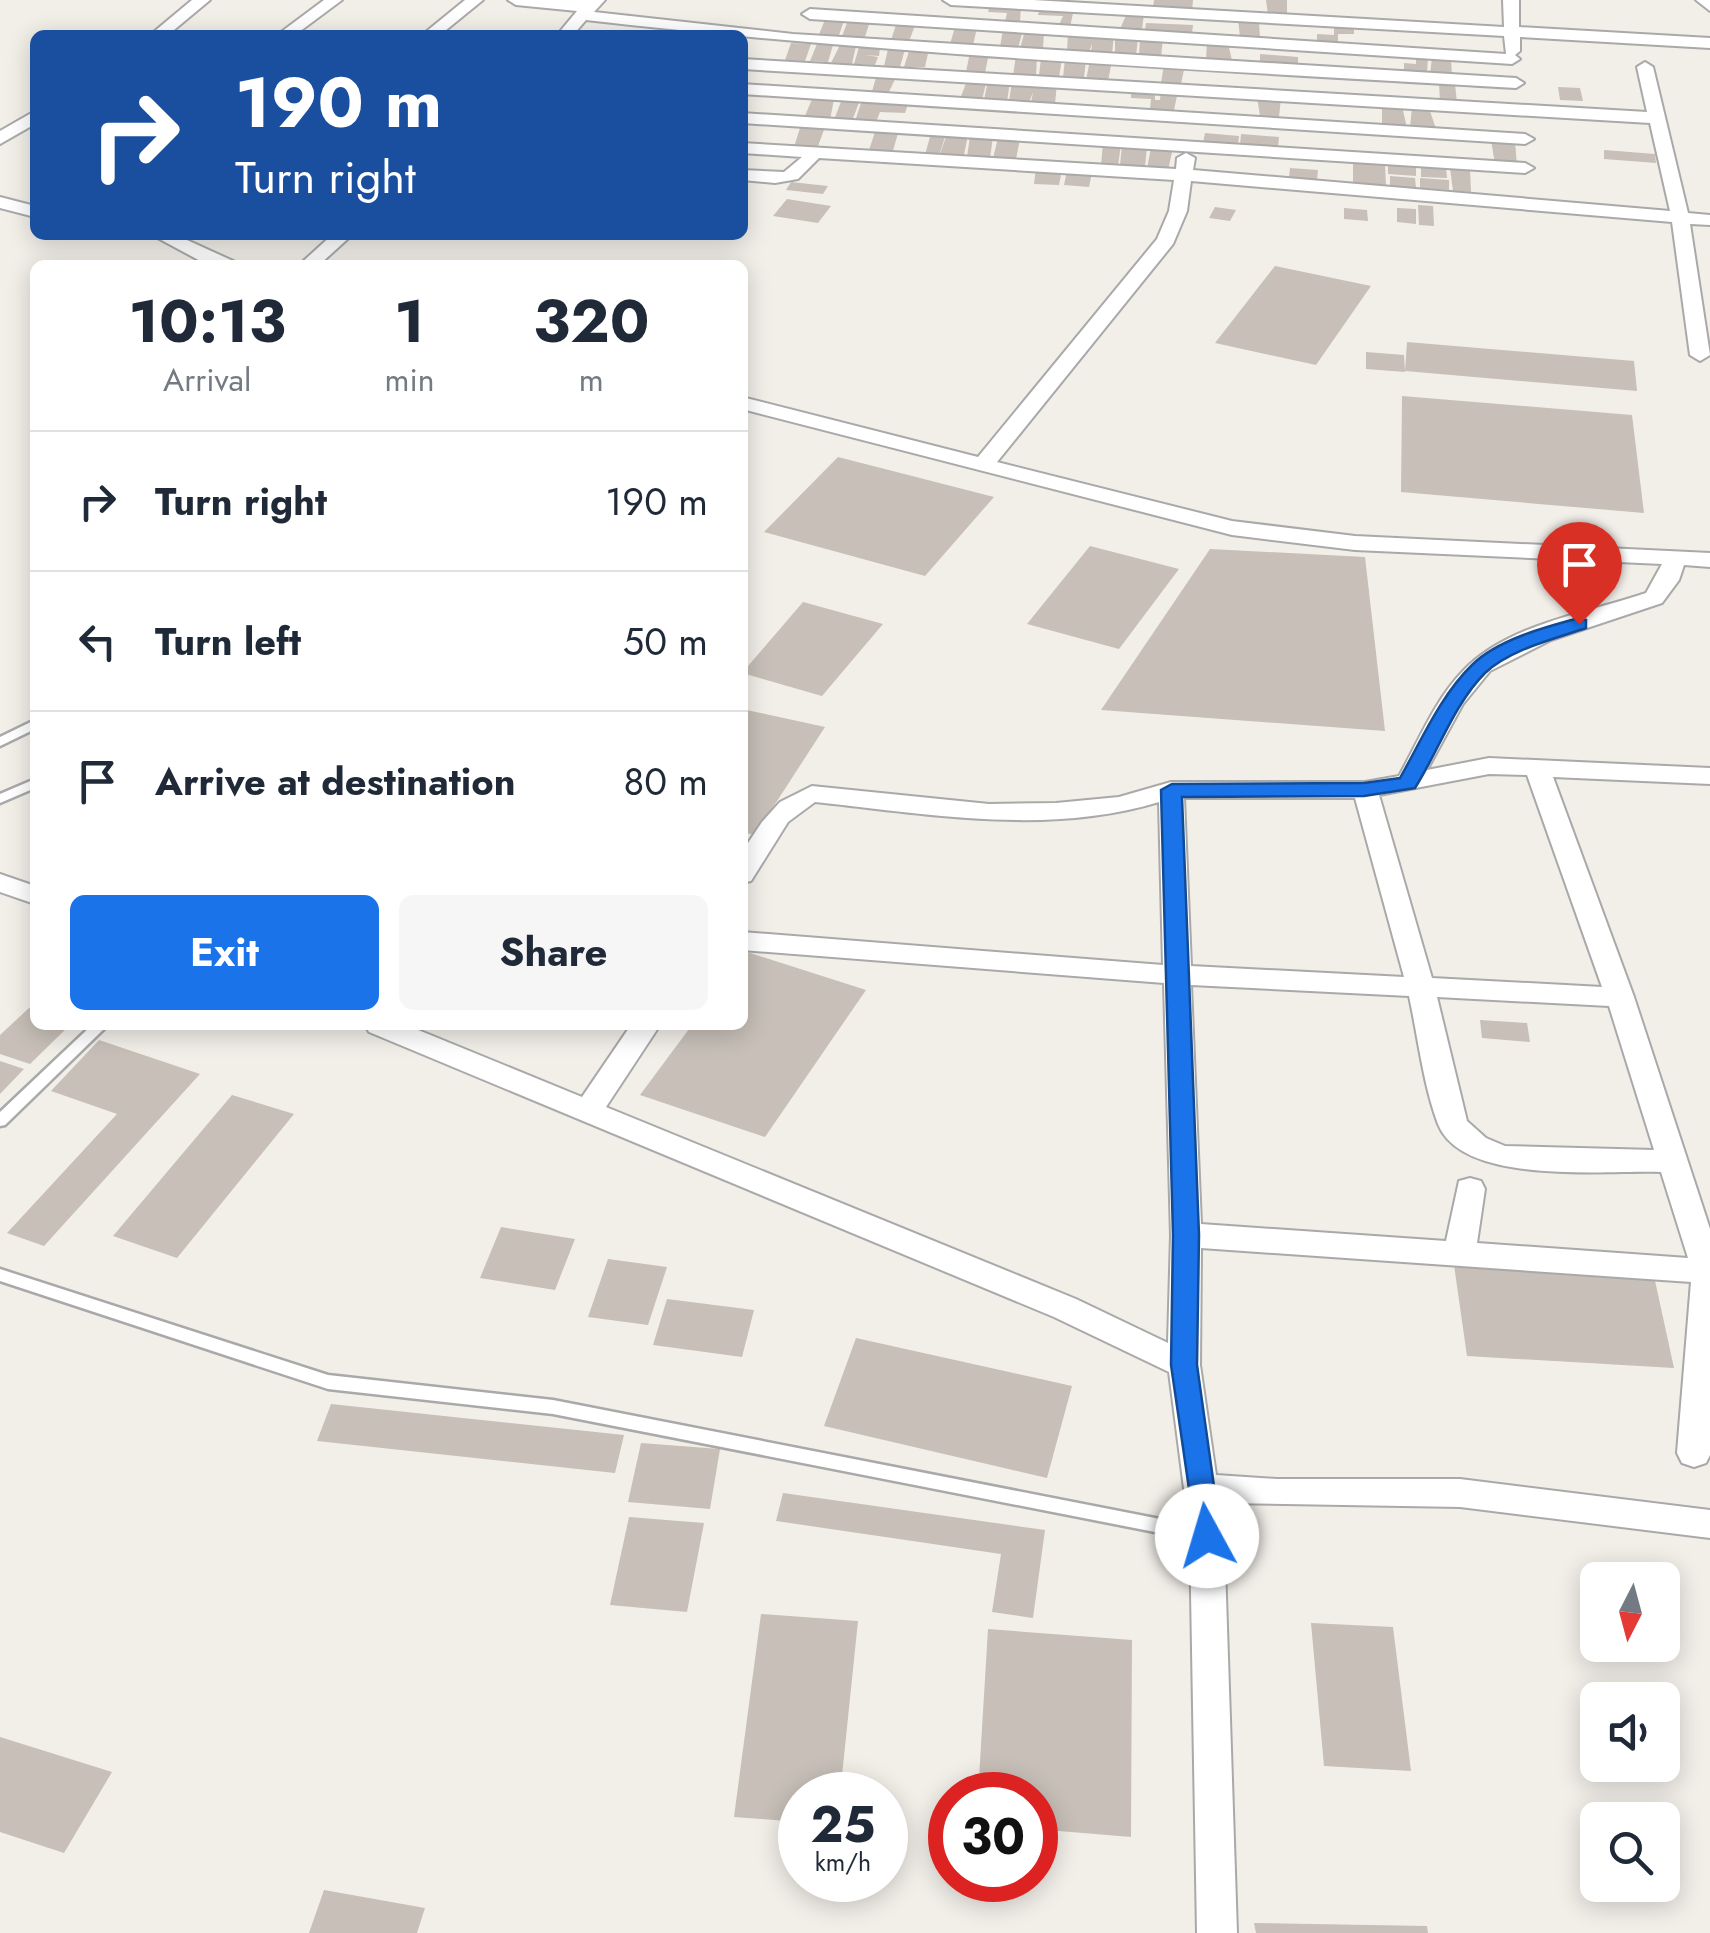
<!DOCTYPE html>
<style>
body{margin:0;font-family:Jost,sans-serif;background:#f6f6f7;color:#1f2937;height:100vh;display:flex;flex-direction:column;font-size:38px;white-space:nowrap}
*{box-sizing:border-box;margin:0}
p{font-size:32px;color:#747a83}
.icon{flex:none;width:55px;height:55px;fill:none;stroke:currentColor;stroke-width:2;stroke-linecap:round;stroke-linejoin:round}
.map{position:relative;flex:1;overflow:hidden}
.side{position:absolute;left:30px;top:260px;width:718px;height:770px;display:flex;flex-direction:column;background:#fff;border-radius:15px;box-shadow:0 5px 25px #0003}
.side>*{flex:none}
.hud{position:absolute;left:30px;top:30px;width:718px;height:210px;border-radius:15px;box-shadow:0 5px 25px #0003;background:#1a4fa0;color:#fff;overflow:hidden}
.needle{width:65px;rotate:186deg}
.tools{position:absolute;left:1580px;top:1562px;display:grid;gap:20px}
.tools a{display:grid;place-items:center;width:100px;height:100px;border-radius:15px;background:#fff;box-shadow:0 5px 25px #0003;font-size:50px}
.speed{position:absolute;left:778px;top:1772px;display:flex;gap:20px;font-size:50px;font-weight:700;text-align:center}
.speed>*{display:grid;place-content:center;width:130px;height:130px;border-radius:50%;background:#fff;box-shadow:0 5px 25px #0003;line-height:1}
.speed small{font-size:25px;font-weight:400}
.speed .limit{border:15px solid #d22;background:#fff;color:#111}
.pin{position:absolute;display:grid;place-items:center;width:85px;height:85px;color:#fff;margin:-102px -42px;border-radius:50% 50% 50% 0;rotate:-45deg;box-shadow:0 0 10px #0007}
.pin .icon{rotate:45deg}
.me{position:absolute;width:110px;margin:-55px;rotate:354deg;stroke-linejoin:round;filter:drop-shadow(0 0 8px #0008)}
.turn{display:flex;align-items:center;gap:35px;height:210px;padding:0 40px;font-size:45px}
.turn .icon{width:130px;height:130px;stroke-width:2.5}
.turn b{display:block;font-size:70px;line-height:85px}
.eta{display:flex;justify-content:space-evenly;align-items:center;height:170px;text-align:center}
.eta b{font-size:60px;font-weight:700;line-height:70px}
.primary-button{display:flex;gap:20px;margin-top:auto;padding:20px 40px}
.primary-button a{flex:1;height:115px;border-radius:15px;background:#1a73e8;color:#fff;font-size:40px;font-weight:700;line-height:115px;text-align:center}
.primary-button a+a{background:#f6f6f7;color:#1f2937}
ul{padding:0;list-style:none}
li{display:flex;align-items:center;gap:30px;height:140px;padding:0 40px;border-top:2px solid #e0e1e3}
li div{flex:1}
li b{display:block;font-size:38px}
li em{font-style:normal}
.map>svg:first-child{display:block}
.building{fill:#c7bfb8}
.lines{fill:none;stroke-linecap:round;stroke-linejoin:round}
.lane-casing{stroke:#a9a9a9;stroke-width:5}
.street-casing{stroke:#a9a9a9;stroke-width:4}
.lane{fill:#fff;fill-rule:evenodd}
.street{fill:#fff;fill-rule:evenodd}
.route{fill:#1a73e8;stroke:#114b97;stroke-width:2.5}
</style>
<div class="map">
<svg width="1710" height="1933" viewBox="0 0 1710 1933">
<rect width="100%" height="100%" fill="#f2efe9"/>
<!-- building -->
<g class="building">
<polygon points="1154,0 1193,0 1192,12 1153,7"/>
<polygon points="1266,0 1287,0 1287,15 1268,15"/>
<polygon points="990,4 1021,6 1020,22 1005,21 1007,13 988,12"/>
<polygon points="1040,8 1074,9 1070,27 1058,27 1063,16 1038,15"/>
<polygon points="1127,13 1144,14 1142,30 1120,29"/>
<polygon points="826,17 845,18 838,38 818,37"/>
<polygon points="1238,19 1259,20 1260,39 1240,37"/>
<polygon points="848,20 870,21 864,40 841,39"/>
<polygon points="897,22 916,23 908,44 890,43"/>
<polygon points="1146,23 1193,25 1192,34 1145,29"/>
<polygon points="1334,24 1354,26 1354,34 1338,34 1338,43 1317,42 1317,34 1334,35"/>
<polygon points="955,27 977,28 973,45 950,44"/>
<polygon points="1003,29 1023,30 1018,48 1000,47"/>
<polygon points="1025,30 1044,31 1043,50 1020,49"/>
<polygon points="1068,33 1114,35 1112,54 1091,53 1092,43 1089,53 1067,52"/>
<polygon points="1115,37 1138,38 1136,56 1115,55"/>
<polygon points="1140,38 1163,39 1161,57 1139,56"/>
<polygon points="1207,42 1228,43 1232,61 1206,60"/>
<polygon points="791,43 811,44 805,61 785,60"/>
<polygon points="817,44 833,45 828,62 810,61"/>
<polygon points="840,45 856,46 852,64 831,63"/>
<polygon points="859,47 880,48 879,56 865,55 878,57 875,65 854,64"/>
<polygon points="910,48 929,49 925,67 904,67"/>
<polygon points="888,49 905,49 900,67 884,66"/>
<polygon points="970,52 989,53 985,73 966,72"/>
<polygon points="1260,54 1298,57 1298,64 1260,61"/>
<polygon points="1416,55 1428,56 1427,74 1404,73 1404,63 1416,64"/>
<polygon points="1016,56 1037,57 1036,76 1013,75"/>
<polygon points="1432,57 1451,58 1452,77 1430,75"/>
<polygon points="1041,58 1062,59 1059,77 1039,75"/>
<polygon points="1065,59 1086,60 1084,78 1063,77"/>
<polygon points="1090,60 1112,61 1108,81 1086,80"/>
<polygon points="1164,64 1185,65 1181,84 1161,83"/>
<polygon points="877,74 897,75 887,96 871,95"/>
<polygon points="968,78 987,79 982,100 960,99"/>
<polygon points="988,80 1010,81 1007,102 984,100"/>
<polygon points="1012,81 1057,83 1055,104 1031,103 1033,92 1029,103 1009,102"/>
<polygon points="1439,83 1455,84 1457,103 1440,102"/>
<polygon points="1558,87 1580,88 1583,101 1560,100"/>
<polygon points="1131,89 1155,90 1155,100 1160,100 1161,90 1178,91 1174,110 1150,109 1151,99 1131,98"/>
<polygon points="813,97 834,99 830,120 804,118"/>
<polygon points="1257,97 1281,98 1279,117 1260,116"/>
<polygon points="842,99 860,100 852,121 834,120"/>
<polygon points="862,100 908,104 905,113 880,112 876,122 855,121"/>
<polygon points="1382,104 1402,106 1407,128 1382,127"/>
<polygon points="1412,107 1429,108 1436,129 1410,128"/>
<polygon points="801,125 825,127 817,149 794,147"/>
<polygon points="876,129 899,130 892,154 868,153"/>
<polygon points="931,133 946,134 939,156 925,155"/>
<polygon points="1205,133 1239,136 1238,145 1203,143"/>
<polygon points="947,134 968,135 964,155 940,154"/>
<polygon points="1241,134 1279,137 1278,147 1240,145"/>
<polygon points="970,136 993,137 990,158 967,157"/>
<polygon points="998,138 1020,139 1016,159 993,158"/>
<polygon points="1491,140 1515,142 1517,165 1495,164"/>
<polygon points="1103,143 1121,144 1118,166 1101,165"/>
<polygon points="1122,145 1147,147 1145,167 1120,165"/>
<polygon points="1151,147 1173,148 1168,170 1147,169"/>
<polygon points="1604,150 1655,154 1656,163 1604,159"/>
<polygon points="1353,163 1385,165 1386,186 1353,183"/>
<polygon points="1388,164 1416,166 1416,176 1388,174"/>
<polygon points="1421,166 1446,167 1447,178 1421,177"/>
<polygon points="1036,168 1062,170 1059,185 1034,184"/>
<polygon points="1290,168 1318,170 1317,180 1289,178"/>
<polygon points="1450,168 1470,169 1471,192 1453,191"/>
<polygon points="1067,171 1092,173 1089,187 1064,185"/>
<polygon points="1390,176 1415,178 1416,188 1390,187"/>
<polygon points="1420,178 1449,180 1449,190 1420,188"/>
<polygon points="791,182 828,186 823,194 786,190"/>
<polygon points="787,199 831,206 818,223 773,216"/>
<polygon points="1418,205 1433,206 1434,226 1419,225"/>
<polygon points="1215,207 1236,210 1230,221 1209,218"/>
<polygon points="1344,208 1367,210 1368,221 1344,219"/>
<polygon points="1397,208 1416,209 1416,224 1397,222"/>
<polygon points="1275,266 1371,286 1316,365 1215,343"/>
<polygon points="1407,342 1634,361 1637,391 1405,371"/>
<polygon points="1366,352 1404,355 1405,372 1366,369"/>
<polygon points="1402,396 1632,415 1644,513 1401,492"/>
<polygon points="838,457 994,497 925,576 764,532"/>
<polygon points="1090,546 1179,569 1119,649 1027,624"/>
<polygon points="1210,549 1365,557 1385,731 1101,710"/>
<polygon points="803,602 883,624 822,696 742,673"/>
<polygon points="742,709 825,727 755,835 742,832"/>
<polygon points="747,952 866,990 765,1137 640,1095 692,1025 742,1025 742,958"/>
<polygon points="29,1008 35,1010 35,1025 70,1025 30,1064 0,1054 0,1035"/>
<polygon points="1480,1020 1527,1023 1530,1042 1482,1038"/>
<polygon points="99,1040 200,1074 44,1246 7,1233 117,1114 51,1091"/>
<polygon points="0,1061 24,1069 0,1094"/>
<polygon points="232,1095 294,1114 177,1258 113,1236"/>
<polygon points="501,1227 575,1239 555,1290 480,1278"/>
<polygon points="608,1259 667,1267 648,1325 588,1317"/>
<polygon points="1454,1265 1654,1276 1674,1368 1467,1356"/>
<polygon points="667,1299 754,1310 742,1357 653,1345"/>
<polygon points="856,1338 1072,1386 1047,1478 824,1426"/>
<polygon points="331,1404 624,1435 615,1473 317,1441"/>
<polygon points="641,1443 720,1449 710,1509 628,1502"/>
<polygon points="783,1493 1045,1530 1033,1618 992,1612 1001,1554 776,1521"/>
<polygon points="629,1517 704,1523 687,1612 610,1605"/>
<polygon points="761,1614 858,1621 840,1795 800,1795 800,1822 734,1817"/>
<polygon points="1311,1623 1393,1627 1411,1771 1324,1766"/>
<polygon points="988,1629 1132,1640 1131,1837 1035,1829 1035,1795 978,1795"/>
<polygon points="0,1737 112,1772 64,1853 0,1832"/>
<polygon points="324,1890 425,1908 417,1933 309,1933"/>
<polygon points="1254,1923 1427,1926 1428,1933 1256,1933"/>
</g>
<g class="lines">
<defs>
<g id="lane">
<polygon points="35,720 35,729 0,746 0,737"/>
<polygon points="35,779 35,788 0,803 0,794"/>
<polygon points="92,1025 108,1025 5,1125 0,1126 0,1112"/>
<polygon points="0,1269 328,1375 553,1400 1206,1528 1212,1530 1215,1535 1212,1540 1206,1542 553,1414 328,1389 0,1281"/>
</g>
<g id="street">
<polygon points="192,0 210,0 168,35 150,35"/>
<polygon points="324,0 342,0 295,35 277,35"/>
<polygon points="465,0 483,0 440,35 422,35"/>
<path d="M508,0H605L594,12L793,34L1516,78L1524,83L1516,88C1205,70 892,55 586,20L573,35H557L577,11L516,5Z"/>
<polygon points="943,0 1033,0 1504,27 1503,0 1519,0 1519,27 1710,38 1710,48 1520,37 1520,51 1515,55 1520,59 1512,64 810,19 802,14 810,9 1506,54 1504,36 951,5"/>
<polygon points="1696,0 1710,0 1710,11"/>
<path d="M742,59L1647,112L1637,67L1645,62L1653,67L1688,213L1710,215V225L1690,224L1710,355L1700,361L1690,355L1672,222L1191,181L1187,211L1173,244L997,462L1232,521L1355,536L1710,553V567L1684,565L1679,580L1662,603L1551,640L1490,671L1463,704L1427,770L1489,758L1710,768V784L1553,777L1634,997L1710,1229V1455L1706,1463L1694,1467L1682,1463L1677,1453L1691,1282L1201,1248L1200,1365L1216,1475L1277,1479H1460L1710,1510V1538L1460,1507L1220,1503L1224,1535L1237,1933H1197L1190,1535L1169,1372L1054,1317L369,1032L365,1025H406L582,1097L631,1025H660L606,1107L1076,1299L1168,1343L1171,1235L1164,983L742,950V932L1163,965L1159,802C1047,836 929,814 815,802L788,822L751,881L742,883V852L762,822L780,802L812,786L989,804L1056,803L1119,797L1171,782H1365L1399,776C1419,740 1435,700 1463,671C1507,624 1588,613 1646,593L1662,564L1355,550L1232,535L742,409V397L978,457L1157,239L1169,211L1174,180L819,158L798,179L775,183L742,180V170L784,172L802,157L742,153V143L1176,169L1177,158L1186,153L1195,158L1193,170L1670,211L1650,123L742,69ZM1489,774L1527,775L1602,987L1432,978L1379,795ZM1184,798H1355L1404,977L1191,966ZM1191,985L1409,996C1418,1037 1423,1084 1438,1124C1462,1186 1606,1170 1661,1172L1688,1258L1477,1243L1485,1189L1481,1181L1470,1178L1459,1181L1446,1241L1201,1224ZM1437,997L1609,1006L1654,1150L1505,1146L1486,1138L1467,1121Z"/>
<polygon points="742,84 1525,134 1534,139 1525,144 742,94"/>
<polygon points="35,111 35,124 0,144 0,131"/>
<polygon points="742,113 1525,163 1534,168 1525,173 742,123"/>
<polygon points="0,197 35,206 35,217 0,208"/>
<polygon points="152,235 176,235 242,265 206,264"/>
<polygon points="332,235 352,235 319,265 299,265"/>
<polygon points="0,874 35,886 35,904 0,892"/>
</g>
</defs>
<!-- lane casing -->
<use href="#lane" class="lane-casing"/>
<!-- street casing -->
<use href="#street" class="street-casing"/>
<!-- lane -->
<use href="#lane" class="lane"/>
<!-- street -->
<use href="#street" class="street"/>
</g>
<!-- route -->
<path class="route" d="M1579,618L1586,620V628C1554,639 1511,649 1485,673C1454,704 1438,752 1415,788L1364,796L1182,797L1199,1235L1197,1365L1221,1536L1217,1544L1207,1548L1197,1544L1171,1365L1173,1235L1161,790L1172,784L1364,783L1400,778C1421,741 1441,695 1472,665C1497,640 1545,627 1579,618Z"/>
</svg>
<div class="tools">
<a><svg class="needle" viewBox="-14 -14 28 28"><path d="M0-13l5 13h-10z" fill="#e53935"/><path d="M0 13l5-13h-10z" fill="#747a83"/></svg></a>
<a><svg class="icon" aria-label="sound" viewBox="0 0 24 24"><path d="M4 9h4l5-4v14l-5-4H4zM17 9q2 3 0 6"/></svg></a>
<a><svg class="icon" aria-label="search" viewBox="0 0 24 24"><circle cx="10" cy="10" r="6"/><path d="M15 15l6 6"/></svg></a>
</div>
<div class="speed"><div>25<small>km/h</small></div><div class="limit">30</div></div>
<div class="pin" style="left:1579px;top:624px;background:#d93025"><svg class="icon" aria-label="arrive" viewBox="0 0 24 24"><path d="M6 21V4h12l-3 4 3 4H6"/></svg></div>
<svg class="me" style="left:1207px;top:1536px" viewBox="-20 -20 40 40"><circle r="19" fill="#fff"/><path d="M0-13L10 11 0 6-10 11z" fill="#1a73e8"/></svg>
<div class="hud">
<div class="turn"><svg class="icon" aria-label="right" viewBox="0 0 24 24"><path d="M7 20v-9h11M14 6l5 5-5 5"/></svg><div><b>190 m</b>Turn right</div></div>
</div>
<section class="side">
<div class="eta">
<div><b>10:13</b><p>Arrival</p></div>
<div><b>1</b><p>min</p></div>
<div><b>320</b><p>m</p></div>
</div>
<ul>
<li><svg class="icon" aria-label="right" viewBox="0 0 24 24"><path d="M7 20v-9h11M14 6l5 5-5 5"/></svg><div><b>Turn right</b></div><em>190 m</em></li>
<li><svg class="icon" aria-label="left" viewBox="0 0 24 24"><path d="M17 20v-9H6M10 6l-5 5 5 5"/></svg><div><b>Turn left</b></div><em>50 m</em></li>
<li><svg class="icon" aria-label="arrive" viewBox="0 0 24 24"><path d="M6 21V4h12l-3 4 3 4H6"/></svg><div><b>Arrive at destination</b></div><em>80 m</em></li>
</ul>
<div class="primary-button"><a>Exit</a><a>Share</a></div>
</section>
</div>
